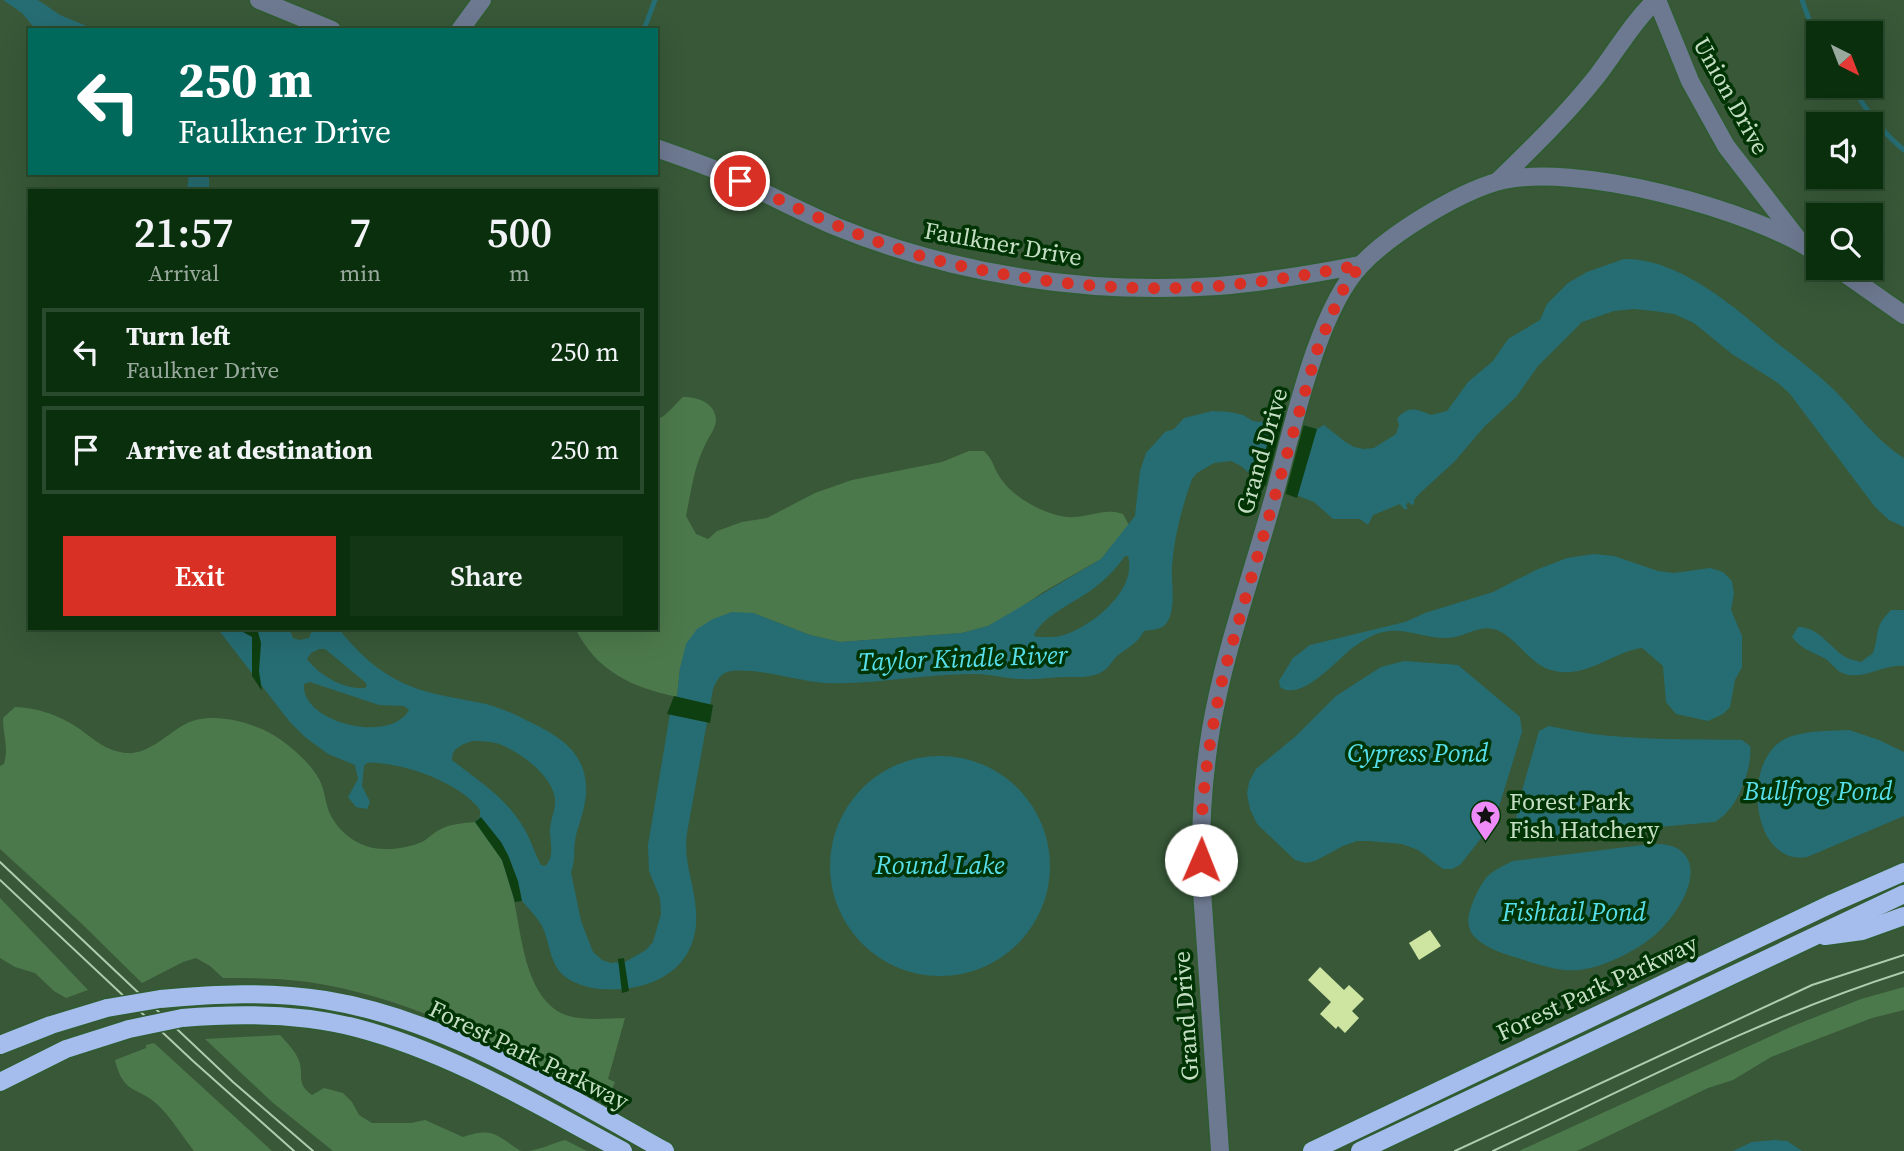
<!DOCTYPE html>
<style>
body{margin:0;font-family:"Source Serif 4",serif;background:#133715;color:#f1f3f6;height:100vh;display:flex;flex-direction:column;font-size:26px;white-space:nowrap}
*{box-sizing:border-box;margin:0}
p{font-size:23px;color:#99a99d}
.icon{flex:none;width:38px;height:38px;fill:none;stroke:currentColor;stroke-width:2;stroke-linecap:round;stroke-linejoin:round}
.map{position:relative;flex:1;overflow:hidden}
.sheet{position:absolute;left:28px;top:189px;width:630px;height:441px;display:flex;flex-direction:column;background:#0a2f0c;border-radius:0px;box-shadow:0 7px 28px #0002,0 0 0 2px #2a4a2d}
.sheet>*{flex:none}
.hud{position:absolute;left:28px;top:28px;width:630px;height:147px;border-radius:0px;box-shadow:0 7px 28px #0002,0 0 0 2px #2a4a2d;background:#00695c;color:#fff;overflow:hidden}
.needle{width:46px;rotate:138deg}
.fabs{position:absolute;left:1806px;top:21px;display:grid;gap:14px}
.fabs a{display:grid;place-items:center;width:77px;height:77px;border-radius:0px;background:#0a2f0c;box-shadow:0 7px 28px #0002,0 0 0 2px #2a4a2d;font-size:35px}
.pin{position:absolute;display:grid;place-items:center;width:60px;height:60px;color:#fff;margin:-30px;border:4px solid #fff;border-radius:50%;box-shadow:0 2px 7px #0007}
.me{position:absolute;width:77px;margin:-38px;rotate:1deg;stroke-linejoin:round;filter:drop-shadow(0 0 5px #0008)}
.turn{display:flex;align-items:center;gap:24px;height:147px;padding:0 35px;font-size:32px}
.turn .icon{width:91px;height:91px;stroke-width:2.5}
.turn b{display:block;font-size:49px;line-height:60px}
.eta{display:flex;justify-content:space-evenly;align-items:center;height:119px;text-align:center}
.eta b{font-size:42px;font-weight:600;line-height:49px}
.button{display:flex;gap:14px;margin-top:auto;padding:14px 35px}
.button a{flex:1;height:80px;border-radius:0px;background:#d93025;color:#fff;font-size:28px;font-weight:600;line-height:80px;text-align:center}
.button a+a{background:#133715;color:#f1f3f6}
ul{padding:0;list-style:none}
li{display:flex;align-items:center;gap:21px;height:88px;margin:0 14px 10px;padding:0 21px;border:4px solid #2a4a2d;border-radius:0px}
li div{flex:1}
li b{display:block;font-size:26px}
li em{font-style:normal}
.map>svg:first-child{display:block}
.green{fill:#385838;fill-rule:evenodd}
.forest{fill:#4c794b}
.water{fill:#266d73;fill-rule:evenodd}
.pier{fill:#0e3f10}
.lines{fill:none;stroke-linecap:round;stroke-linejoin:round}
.stream{stroke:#266d73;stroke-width:5}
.building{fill:#cee5a2}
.minor-casing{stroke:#2f5c30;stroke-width:21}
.major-casing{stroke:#2f5c30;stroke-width:21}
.minor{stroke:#6d7990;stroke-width:18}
.major{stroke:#a5bded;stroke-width:18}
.tram{stroke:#b0ccaf;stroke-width:2}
.major-bridge-casing{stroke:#2f5c30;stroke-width:21;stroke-linecap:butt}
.major-bridge{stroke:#a5bded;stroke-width:18}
.route{stroke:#d93025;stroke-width:12;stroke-dasharray:0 21.6}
.labels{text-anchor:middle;stroke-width:7;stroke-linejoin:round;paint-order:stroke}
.street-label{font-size:24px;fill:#c5dec3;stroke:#013405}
.poi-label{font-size:24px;fill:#c5dec3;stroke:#013405;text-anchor:start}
.water-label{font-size:26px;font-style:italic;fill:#57deea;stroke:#013405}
</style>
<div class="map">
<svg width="1904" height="1151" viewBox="0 0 1904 1151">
<rect width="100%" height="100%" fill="#0e3f10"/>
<!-- green -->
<path class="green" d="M0,0H1904V1151H0ZM30,30H656V173H30ZM1818,33H1871V86H1818ZM1818,124H1871V177H1818ZM30,191H656V628H30ZM1818,215H1871V268H1818Z"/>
<!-- forest -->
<g class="forest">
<path d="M683,397C697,397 715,402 716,420C716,428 708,438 705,445C694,467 691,492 686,516L696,534L708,539L717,531L742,522L767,518L815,493L852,480L942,462L969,451H984C995,463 991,462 998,474C1010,497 1050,519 1075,517C1093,516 1105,508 1123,514L1129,525L1101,559L1043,592L1013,613L988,626L962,633L840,642L810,635L753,613L680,668L677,697C632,687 597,672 575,628H656V420C667,416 674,405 683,397Z"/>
<path d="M15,707C35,708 53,713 70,723C90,734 100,750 126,753C147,755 165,736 182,726C204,712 237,719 259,728C279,735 309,760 319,779C325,790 325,803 330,814C341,836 362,849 385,849C395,850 413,846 422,842C428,839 433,833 439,830C450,824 463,823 475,822C490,839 502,855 508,877C522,918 519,990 561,1013C579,1022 606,1018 625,1018L608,1079L615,1082L606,1104C512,1051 416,998 308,982C279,978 251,978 223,978L210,966L196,958L183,962L142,983L81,923L0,849V766L4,764C9,746 3,737 3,718Z"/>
<polygon points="0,898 88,990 66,998 54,991 35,973 15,967 0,958"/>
<polygon points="1904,987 1904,1010 1872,1018 1771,1057 1733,1080 1708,1088 1577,1151 1519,1151 1793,1026 1861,999"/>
<path d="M280,1035C288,1044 297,1052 300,1064C303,1078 297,1084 312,1095L324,1088L343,1093L352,1102L359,1115L372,1123H411L425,1120L463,1137C494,1127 495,1135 521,1151H333L272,1102L205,1039Z"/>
<path d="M154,1043L272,1151H194C183,1137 172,1119 159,1106C138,1085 124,1097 115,1060L146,1048V1045Z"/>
<path d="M565,1140L587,1151H529C542,1149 553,1143 565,1140Z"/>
</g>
<!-- water -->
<g class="water">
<polygon points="3,0 38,0 60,15 96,30 36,30 22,13"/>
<polygon points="189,173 209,173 209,191 187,191"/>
<path d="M1624,259C1680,258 1737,309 1777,343C1795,357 1814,371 1831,387C1856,411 1874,439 1904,458V527L1889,520L1875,507L1790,394L1778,383L1732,354L1694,323L1674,314L1654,311L1634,309L1614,311L1582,322L1538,366L1516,397L1484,427L1455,461L1418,495L1414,500V504L1412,505L1408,502L1406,506L1408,509H1404L1400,504L1373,515L1368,525L1360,519H1333L1314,502L1257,480L1241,466L1231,461L1214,463L1197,473L1192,479C1182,507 1174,537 1172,566C1171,582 1176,606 1168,621C1162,631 1153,629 1144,631C1137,644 1128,647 1117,656C1110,663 1108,670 1098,674C1087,678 1078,677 1066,677C1052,677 1038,680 1024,679C1006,679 989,673 971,674C922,674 875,685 826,683C795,681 762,668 731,671C720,673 717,680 713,689L687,833C683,864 695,884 696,912C699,955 671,982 630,988C609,991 580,990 563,975C549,962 550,942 542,926C537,917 529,909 522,901L515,902L502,860L475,822L480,817V810C461,783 400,761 367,763L364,766L362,786L370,802L367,809L356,807L348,797L358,779L355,765L328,754L305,737L289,721L217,628H289L293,638L299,640L309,638L313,628H338C356,651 377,671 403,683C426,694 452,697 476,702C494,705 510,712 526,720C559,736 588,752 586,794C585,808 580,821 576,835C573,848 576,860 571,872L581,921L593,952L602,960L611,963L625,962L646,950L653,942L661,914L660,898L649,871L648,845L670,714L677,697L680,668L686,644L697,629L713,619L732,612L753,613L810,635L840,642L962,633L988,626L1101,559L1135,516L1140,471L1146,453L1165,432L1174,429L1184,418L1212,411L1230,412L1243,415L1253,421L1260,422L1275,417L1317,429L1324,425L1344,441L1354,447L1364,449L1374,448L1396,434L1399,425L1397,419C1408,405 1417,409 1431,415L1447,411L1468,382L1493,361L1508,339L1540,320L1547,304L1568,283L1587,272ZM1125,556H1128C1138,590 1092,626 1064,635C1055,638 1046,637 1036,637L1034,635C1043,616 1073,603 1090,591C1103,582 1116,569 1125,556ZM319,649H325L365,682L367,686L365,688C344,690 319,675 307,659L311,653ZM310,682L379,705L404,706L409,710C390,745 300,722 304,684ZM472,741C481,741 490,741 499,744C519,751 553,776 555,799C556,810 550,820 550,831C550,843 555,857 545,866L541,865C534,852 530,837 522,825C504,796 477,780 452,760C452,747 462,745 472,741Z"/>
<path d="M1594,554L1614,556L1658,571L1674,573L1710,568L1723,572L1732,581L1734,594L1731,610L1742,636V667L1735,680L1730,707L1723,714L1708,721L1676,714L1666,702L1663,666L1642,648C1612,652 1588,678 1555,671C1530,666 1520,641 1499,631C1482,622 1465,637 1448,638C1428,639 1409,629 1389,631C1377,632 1365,639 1355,646C1339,657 1302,703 1280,687L1279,681L1293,658L1310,645L1405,622L1425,613L1493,592L1536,570L1567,558Z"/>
<path d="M1891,610H1904V666C1884,663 1861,683 1840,672C1834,668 1830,661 1824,658C1812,652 1800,648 1792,637L1798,627C1817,626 1830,647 1845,657C1850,659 1856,661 1861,662L1873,653C1880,633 1873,628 1891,610Z"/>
<polygon points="1404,661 1458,665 1520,717 1522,732 1497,813 1490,827 1460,865 1452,869 1443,869 1418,850 1402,844 1369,841 1357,841 1343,846 1315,861 1306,863 1295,860 1257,824 1250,809 1247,794 1249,782 1256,769 1296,736 1336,696 1381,667"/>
<path d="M1549,726C1612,741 1677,739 1742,740L1750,746C1753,769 1736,813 1714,822L1571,835L1527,837L1516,826L1517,808L1539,731Z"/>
<path d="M1849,730L1879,740L1904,752V816L1807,857C1751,866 1741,760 1785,739C1803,730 1829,731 1849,730Z"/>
<circle cx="940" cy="866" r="110"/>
<path d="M1651,844C1661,844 1673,844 1681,851C1707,872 1674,919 1656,934C1636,951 1605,967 1579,970C1560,972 1540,965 1521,959C1508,955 1493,951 1482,943C1463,930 1467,916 1475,897C1478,891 1481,884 1486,878C1493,870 1503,866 1513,861Z"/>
<polygon points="1775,1140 1787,1141 1802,1151 1733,1151 1752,1142"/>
</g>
<!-- pier -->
<g class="pier">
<polygon points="1275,417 1317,429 1297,498 1256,483"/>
<polygon points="242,628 257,628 261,643 259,671 262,691 252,676 252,637 243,632"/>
<polygon points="674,696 713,705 710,723 667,714"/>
<polygon points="481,817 501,842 508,855 518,881 522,901 515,902 502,860 475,822"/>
<polygon points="624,958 629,991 622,993 618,959"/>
</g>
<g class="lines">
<!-- stream -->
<g class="stream">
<polyline points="1802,0 1818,44"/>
<polyline points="645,27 655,0"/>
<path d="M1852,86C1865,109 1883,133 1904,150"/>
</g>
</g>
<!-- building -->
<g class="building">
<polygon points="1430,930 1441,946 1419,960 1409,943"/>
<polygon points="1320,967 1344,990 1349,985 1364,999 1352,1011 1359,1018 1345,1033 1338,1026 1336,1029 1320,1014 1331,1002 1308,980"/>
</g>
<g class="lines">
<defs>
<g id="minor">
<polyline points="259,0 332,30"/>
<polyline points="1657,0 1690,81 1726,146 1797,238"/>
<polyline points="460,30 482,0"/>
<path d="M656,148C676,155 696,162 716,170C757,188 796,210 837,227C956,275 1089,295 1218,286C1266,282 1313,274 1360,265"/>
<path d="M1498,181C1532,148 1567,114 1597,76C1617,50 1632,23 1656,0"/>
<polyline points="1837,268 1904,315"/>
<path d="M1220,1151L1201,876C1200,827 1203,778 1211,729C1224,653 1251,578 1272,503C1291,438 1315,313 1361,265C1390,234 1456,194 1496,182C1571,160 1756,210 1818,254"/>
</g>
<g id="major">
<polyline points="1825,936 1862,931 1904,916"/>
<path d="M160,999C216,994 270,991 325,1000C448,1020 558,1092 665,1151"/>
<path d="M182,1018C240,1013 299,1013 357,1028C452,1053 537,1105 623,1151"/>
<polyline points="0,1045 51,1025 107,1008"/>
<polyline points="0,1082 66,1049 129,1029"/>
<polyline points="1312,1151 1833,903 1904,872"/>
<polyline points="1360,1151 1904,894"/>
</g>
</defs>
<!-- minor casing -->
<use href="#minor" class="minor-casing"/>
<!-- major casing -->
<use href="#major" class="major-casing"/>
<!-- minor -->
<use href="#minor" class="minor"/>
<!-- major -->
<use href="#major" class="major"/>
<!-- tram -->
<g class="tram">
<polyline points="0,862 233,1082 313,1151"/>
<polyline points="0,880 193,1061 294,1151"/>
<polyline points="1455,1151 1812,985 1904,955"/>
<path d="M1493,1151C1628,1088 1762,1017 1904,972"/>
</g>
<defs>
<g id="major-bridge">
<polyline points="107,1008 160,999"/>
<polyline points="129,1029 182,1018"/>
</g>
</defs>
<!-- major-bridge casing -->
<use href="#major-bridge" class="major-bridge-casing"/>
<!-- major-bridge -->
<use href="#major-bridge" class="major-bridge"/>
</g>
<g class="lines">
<!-- route -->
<path class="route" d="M740,181C807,213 875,246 948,263C1035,283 1128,293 1218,286C1266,282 1313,274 1360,265L1341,293L1318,347L1224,672C1210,734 1200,796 1201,860"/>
</g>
<!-- icons -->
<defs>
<symbol id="sight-pin" viewBox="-11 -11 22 30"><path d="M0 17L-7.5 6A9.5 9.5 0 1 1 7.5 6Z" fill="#ee8bf8" stroke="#013405"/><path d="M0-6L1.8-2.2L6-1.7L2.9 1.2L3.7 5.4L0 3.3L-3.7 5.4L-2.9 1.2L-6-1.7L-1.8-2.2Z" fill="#111"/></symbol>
</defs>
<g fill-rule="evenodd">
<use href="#sight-pin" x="1468" y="798" width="35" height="47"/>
</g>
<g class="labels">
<!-- street labels -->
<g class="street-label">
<text transform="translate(1731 96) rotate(61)" y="8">Union Drive</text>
<text transform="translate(1003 244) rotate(10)" y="8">Faulkner Drive</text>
<text transform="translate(1262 451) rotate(-74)" y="8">Grand Drive</text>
<text transform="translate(1597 988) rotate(-25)" y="8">Forest Park Parkway</text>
<text transform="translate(1186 1016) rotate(-94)" y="8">Grand Drive</text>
<text transform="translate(529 1055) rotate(26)" y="8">Forest Park Parkway</text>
</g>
<!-- poi labels -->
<g class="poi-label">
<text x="1509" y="810">Forest Park<tspan x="1509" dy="28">Fish Hatchery</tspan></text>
</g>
<!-- water labels -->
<g class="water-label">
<text transform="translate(963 658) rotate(-2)" y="9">Taylor Kindle River</text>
<text x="1418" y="762">Cypress Pond</text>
<text x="1818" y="800">Bullfrog Pond</text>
<text x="940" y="874">Round Lake</text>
<text x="1574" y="921">Fishtail Pond</text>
</g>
</g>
</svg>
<div class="fabs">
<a><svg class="needle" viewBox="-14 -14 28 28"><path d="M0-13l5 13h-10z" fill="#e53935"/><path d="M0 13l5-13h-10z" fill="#99a99d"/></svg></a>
<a><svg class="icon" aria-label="sound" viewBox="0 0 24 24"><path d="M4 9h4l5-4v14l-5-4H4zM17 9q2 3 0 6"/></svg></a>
<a><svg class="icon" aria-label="search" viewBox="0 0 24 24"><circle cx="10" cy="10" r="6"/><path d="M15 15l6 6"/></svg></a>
</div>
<div class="pin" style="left:740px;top:181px;background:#d93025"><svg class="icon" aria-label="arrive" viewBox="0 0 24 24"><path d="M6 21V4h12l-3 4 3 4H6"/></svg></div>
<svg class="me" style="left:1201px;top:860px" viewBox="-20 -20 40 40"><circle r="19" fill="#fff"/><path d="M0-13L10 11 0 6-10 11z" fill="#d93025"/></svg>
<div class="hud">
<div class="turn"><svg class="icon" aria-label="left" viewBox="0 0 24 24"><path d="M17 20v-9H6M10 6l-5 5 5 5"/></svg><div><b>250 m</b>Faulkner Drive</div></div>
</div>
<section class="sheet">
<div class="eta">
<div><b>21:57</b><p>Arrival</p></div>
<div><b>7</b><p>min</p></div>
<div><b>500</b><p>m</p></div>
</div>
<ul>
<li><svg class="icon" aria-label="left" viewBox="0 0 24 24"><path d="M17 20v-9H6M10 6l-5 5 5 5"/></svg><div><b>Turn left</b><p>Faulkner Drive</p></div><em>250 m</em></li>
<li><svg class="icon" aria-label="arrive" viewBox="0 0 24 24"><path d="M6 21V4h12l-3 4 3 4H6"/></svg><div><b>Arrive at destination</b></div><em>250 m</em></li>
</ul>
<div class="button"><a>Exit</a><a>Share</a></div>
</section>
</div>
